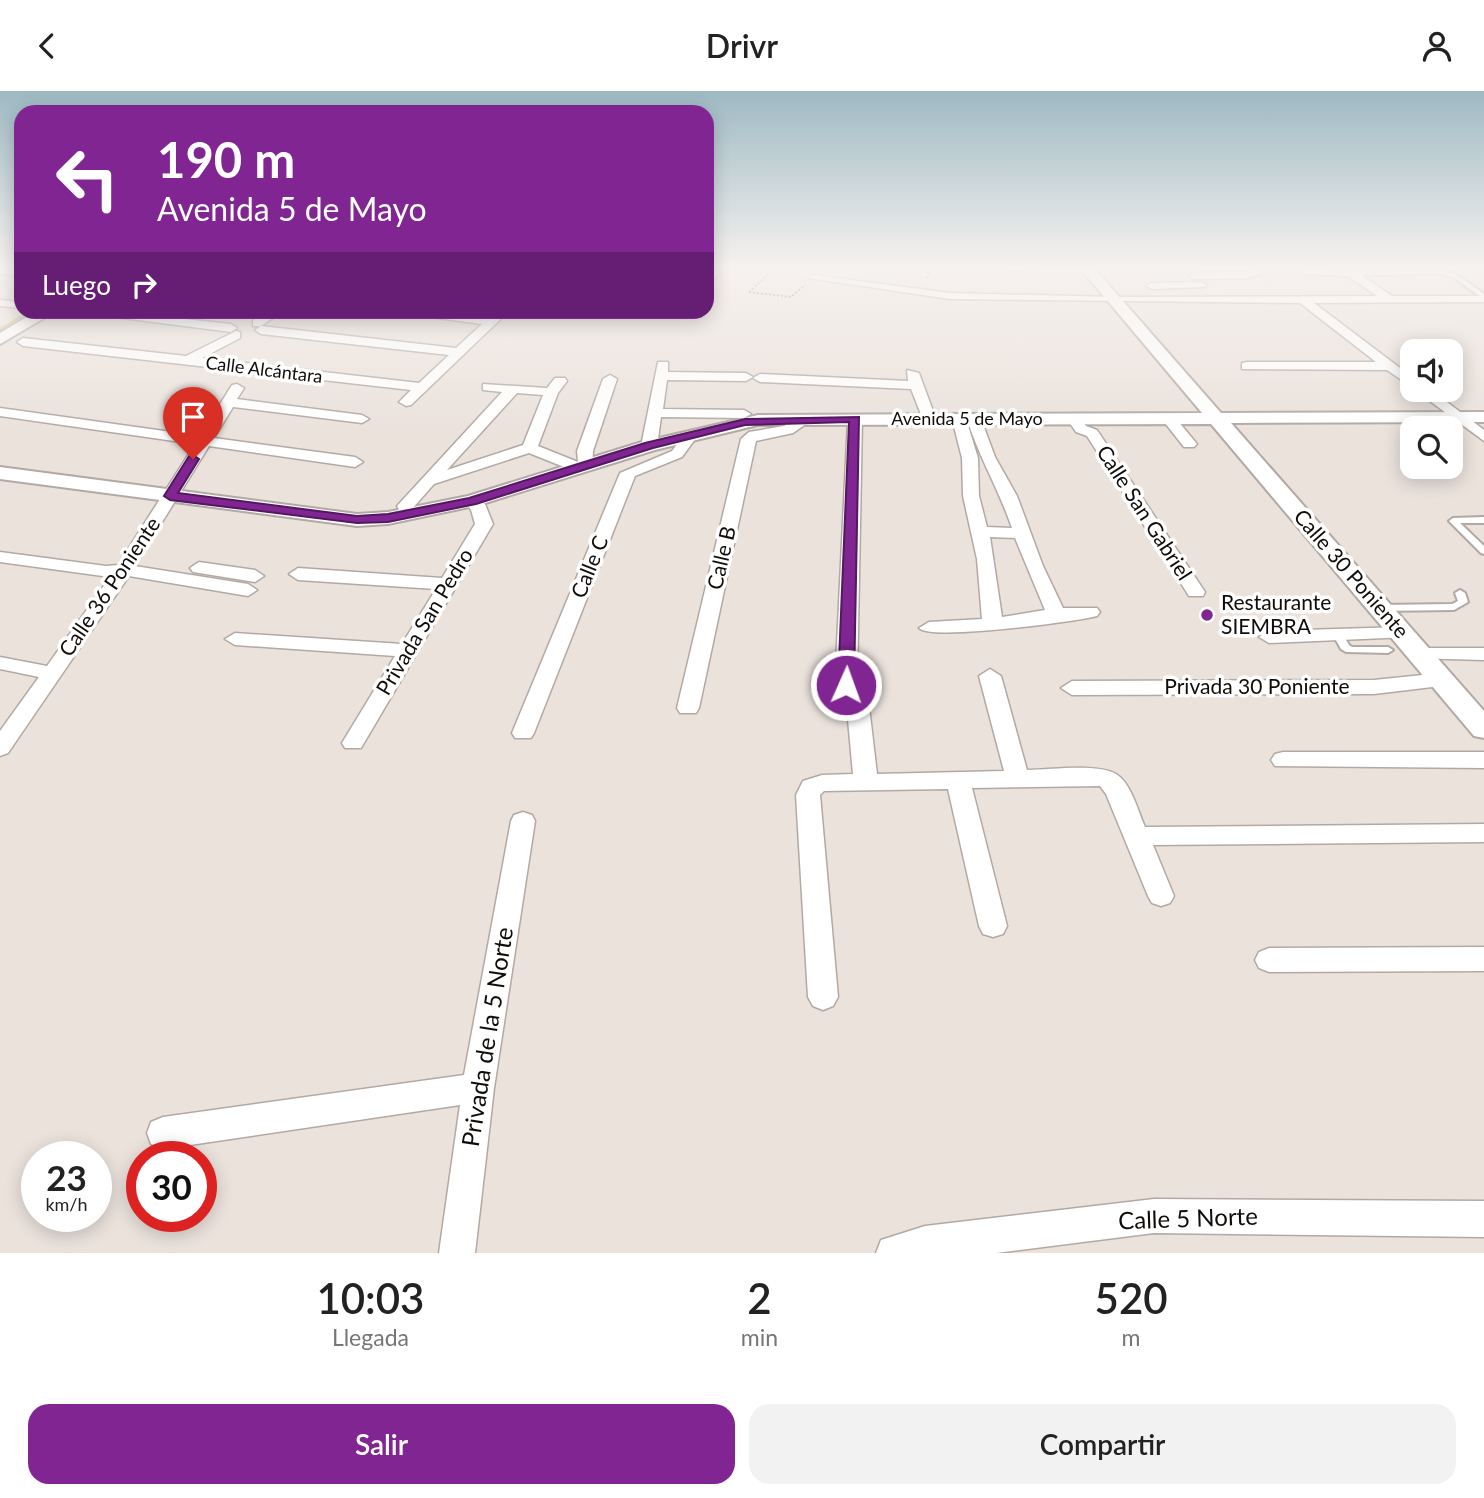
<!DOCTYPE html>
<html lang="es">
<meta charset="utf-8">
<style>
body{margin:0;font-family:Lato,sans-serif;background:#f2f2f2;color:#222;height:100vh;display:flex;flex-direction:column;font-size:26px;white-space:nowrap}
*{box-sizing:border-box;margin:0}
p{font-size:23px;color:#767676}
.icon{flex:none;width:38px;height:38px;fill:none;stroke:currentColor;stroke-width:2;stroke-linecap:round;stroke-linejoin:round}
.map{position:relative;height:1162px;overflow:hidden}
.sheet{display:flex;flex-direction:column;background:#fff;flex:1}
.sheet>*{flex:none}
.banner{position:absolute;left:14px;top:14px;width:700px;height:214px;border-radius:21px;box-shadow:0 4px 18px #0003;background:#802592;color:#fff;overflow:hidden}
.buttons{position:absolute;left:1400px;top:248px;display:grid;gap:14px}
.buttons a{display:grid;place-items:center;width:63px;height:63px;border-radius:14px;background:#fff;box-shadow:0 4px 18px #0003;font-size:35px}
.speed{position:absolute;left:21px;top:1050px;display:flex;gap:14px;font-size:35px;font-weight:700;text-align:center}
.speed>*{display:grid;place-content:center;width:91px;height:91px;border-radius:50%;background:#fff;box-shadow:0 4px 18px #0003;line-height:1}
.speed small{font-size:18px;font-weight:400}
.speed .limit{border:10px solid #d22;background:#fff;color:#111}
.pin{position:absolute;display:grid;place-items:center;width:60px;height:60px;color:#fff;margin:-72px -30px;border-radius:50% 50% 50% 0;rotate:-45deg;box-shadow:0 0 7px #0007}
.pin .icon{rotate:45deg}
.me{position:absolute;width:77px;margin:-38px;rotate:2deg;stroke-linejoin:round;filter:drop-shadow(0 0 5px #0008)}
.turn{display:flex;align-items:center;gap:24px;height:147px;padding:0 28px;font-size:32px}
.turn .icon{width:91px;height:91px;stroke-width:2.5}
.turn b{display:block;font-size:49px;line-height:60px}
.then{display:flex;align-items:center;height:66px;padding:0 28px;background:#0003;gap:14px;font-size:26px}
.eta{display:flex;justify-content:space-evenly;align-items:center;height:119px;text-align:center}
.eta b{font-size:42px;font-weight:600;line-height:49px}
.primary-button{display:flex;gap:14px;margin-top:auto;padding:14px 28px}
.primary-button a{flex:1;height:80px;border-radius:21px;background:#802592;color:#fff;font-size:28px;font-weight:600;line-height:80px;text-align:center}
.primary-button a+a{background:#f2f2f2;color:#222}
header{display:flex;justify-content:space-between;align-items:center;height:91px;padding:0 28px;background:#fff;font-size:32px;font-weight:600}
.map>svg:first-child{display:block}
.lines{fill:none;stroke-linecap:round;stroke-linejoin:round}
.stream{stroke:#cfc08c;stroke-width:3.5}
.service-casing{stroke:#b2a9a4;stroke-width:4}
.minor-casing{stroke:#b2a9a4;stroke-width:3}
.tertiary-casing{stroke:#b2a9a4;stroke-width:4}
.path{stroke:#756f6c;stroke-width:2;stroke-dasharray:2 2;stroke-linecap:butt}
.service{fill:#fff;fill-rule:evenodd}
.minor{fill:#fff;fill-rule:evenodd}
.tertiary{fill:#fff;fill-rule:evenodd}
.route{fill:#802592;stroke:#53185f;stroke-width:2}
.poi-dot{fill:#802592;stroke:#fff;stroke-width:2.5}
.labels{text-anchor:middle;stroke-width:7;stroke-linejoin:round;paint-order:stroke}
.far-street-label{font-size:18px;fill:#0f0c0a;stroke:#fff}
.street-label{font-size:21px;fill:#0f0c0a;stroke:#fff}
.poi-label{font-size:21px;fill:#0f0c0a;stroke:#fff;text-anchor:start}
.near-street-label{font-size:24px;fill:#0f0c0a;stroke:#fff}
</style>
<header><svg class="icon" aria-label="back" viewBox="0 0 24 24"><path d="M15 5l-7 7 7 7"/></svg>Drivr<svg class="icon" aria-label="person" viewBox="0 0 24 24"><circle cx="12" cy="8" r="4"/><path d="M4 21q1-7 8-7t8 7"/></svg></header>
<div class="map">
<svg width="1484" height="1162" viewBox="0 0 1484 1162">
<rect width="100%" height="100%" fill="#ebe2dc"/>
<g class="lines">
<!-- stream -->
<polyline class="stream" points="0,239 30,220"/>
<defs>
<g id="service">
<polygon points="718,177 724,177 707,195 707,190"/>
<polygon points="1442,179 1457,184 1484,203 1484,208 1453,186 1442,183 1351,184 1348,182 1351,180"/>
<polygon points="1484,426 1484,432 1460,432 1484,455 1484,463 1481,462 1449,430 1453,427"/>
<polygon points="1460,499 1465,502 1468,511 1454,519 1379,520 1374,517 1379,514 1452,513 1458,510 1455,502"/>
<polygon points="1338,541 1342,542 1349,554 1352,556 1388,556 1393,559 1388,562 1346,561 1341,558 1333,544"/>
</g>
<g id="minor">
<polygon points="0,177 21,179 21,185 0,182"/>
<polygon points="1007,177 1093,177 1095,179 1090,182 1012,180"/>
<polygon points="1249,177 1259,177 1261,182 1249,187 1194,188 1189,185 1194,182 1248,181"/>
<polygon points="1306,178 1355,180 1392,205 1484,205 1484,211 1314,212 1412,286 1412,296 1387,279 1242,278 1242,272 1247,271 1376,271 1300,212 950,208 808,187 813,184 950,202 1115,206 1377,205 1348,185 1302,183 1301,181"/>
<polygon points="1201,191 1207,194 1205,196 1152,198 1146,195 1152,192"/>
<polygon points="0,209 21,211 21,217 0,215"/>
<polygon points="68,220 111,220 231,233 237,237 231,241"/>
<polygon points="268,220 283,220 261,235 253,235 253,229"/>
<polygon points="385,220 428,220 489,227 496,220 509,220 411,314 406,315 399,311 411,299 23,255 17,251 23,247 186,265 236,240 240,241 240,247 202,267 419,292 449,264 261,243 255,239 261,235 456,257 482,233"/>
<polygon points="658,271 668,271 668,281 746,282 753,286 746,290 667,289 663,318 744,319 751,323 744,327 661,326 657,355 654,358 644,358 641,355"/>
<polygon points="907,279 919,282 936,328 934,331 924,331 911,298 760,291 753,287 760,283 908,290"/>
<path d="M610,284L617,288L593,360L592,378L574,380L529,362L434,393L411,419H399L397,415L502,301L483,299V293L547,297L555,287H565L567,290L558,302L538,355L578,371L577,360L603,288ZM517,302L543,304L523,354L447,379Z"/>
<polygon points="237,293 244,297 237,308 362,324 369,328 362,332 233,316 214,347 355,366 363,371 355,376 209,355 135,475 248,493 257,499 248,505 129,485 8,662 0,665 0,640 39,586 0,578 0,566 47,575 110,486 0,471 0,461 106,475 118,474 195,353 0,325 0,317 200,345 232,294"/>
<polygon points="1415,299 1431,299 1484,339 1484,350"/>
<polygon points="1168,323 1173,324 1197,353 1194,356 1184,356 1161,327 1163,324"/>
<polygon points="806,324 813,328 793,342 756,350 699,617 696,622 680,622 677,617 741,348 749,341 784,335"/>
<polygon points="855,324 862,328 857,594 846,601 835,594 848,328"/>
<path d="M959,324L966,328L978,367L979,405L987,436L1012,437C999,399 979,366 967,328L974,324L981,328L995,366L1017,405L1043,475L1063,517H1097L1100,521L1097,525C1074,531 929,550 919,537L929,531L982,528L977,468L963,405L962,367L952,328ZM990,446L1015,447L1045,519L1002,526Z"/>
<polygon points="1074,324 1079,325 1086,335 1097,339 1205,501 1203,505 1189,505 1087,345 1076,341 1067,328"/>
<polygon points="691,340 698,344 682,366 635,385 534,642 531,647 515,647 512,642 620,382 672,360 686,341"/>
<polygon points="472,405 485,413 493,433 361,657 345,657 342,652 395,565 235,554 225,548 235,542 402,553 436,498 298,489 289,483 298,477 442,487 475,433 471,419 464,410"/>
<polygon points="199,471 255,479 264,485 255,491 193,481 190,477"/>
<polygon points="1402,536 1409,538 1412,542 1409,546 1269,552 1259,546 1269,540"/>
<polygon points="1418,557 1484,557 1484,569 1411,567 1408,563"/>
<path d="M990,578L1001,585L1027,679C1050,679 1097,672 1116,683C1131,692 1138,720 1145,736L1484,733V751L1153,754L1174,805L1170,812L1161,815L1152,812L1148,805L1106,703L1100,695L972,697L1007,835L1003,843L993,846L983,843L979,835L948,698L824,700L820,704L838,906L833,915L823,919L813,915L808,906L796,704L803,690L822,684L853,683L846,607L857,600L868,607L877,683L1004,680L979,585Z"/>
<polygon points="1442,582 1449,584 1453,589 1449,594 1374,603 1072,604 1061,597 1072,590 1374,589"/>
<polygon points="1283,661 1484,661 1484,677 1275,675 1271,669 1275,663"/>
<polygon points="523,721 532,724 535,730 494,997 475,1162 439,1162 460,1014 163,1058 151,1053 147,1042 151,1031 163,1026 464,984 511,730 514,724"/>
<polygon points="1484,856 1484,880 1269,881 1259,877 1255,869 1259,861 1269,857"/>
<polygon points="1154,1108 1484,1110 1484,1146 1154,1142 996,1162 876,1162 881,1149 925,1135"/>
</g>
<g id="tertiary">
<polygon points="1080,177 1094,177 1221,322 1484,321 1484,331 1231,332 1484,620 1484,647 1474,645 1211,333 758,334 655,359 479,414 388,433 357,435 0,388 0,376 357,423 388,421 468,405 642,351 758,324 1202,322"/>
<polygon points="37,220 56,220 0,253 0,242"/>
</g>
</defs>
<!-- service casing -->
<use href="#service" class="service-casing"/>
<!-- minor casing -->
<use href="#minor" class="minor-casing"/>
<!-- tertiary casing -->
<use href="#tertiary" class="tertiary-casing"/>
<!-- path -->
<g class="path">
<polyline points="927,187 932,177"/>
<polyline points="749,201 791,206 805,194"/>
<polyline points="749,201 775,177"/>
</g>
<!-- service -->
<use href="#service" class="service"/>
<!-- minor -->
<use href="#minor" class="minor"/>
<!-- tertiary -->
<use href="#tertiary" class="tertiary"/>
</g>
<!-- sky -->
<linearGradient id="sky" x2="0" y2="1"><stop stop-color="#9eb9c3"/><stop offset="0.52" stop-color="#f6f2ef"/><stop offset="1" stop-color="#f6f2ef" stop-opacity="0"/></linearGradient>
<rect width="1484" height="339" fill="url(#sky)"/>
<!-- route -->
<polygon class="route" points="859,326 854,594 846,599 838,594 849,331 745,334 653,357 476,413 388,431 357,432 170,409 164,405 189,365 193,364 199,368 178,402 357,425 388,423 469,407 645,352 745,328"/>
<!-- markers -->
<circle class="poi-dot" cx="1207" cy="524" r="7"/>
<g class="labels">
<!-- far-street labels -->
<g class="far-street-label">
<text transform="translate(264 279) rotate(7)" y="6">Calle Alcántara</text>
<text x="967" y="334">Avenida 5 de Mayo</text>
</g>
<!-- street labels -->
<g class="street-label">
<text transform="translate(1144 422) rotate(57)" y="7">Calle San Gabriel</text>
<text transform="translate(722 467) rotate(-77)" y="7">Calle B</text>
<text transform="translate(590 476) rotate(-68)" y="7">Calle C</text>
<text transform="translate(1351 483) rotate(49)" y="7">Calle 30 Poniente</text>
<text transform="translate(110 496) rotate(-56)" y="7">Calle 36 Poniente</text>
<text transform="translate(425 531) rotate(-59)" y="7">Privada San Pedro</text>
<text x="1257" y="603">Privada 30 Poniente</text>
</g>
<!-- poi labels -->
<g class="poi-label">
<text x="1221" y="519">Restaurante<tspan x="1221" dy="24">SIEMBRA</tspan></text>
</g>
<!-- near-street labels -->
<g class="near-street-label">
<text transform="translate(488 946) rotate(-81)" y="8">Privada de la 5 Norte</text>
<text transform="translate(1188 1128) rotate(-2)" y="8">Calle 5 Norte</text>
</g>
</g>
</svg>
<div class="buttons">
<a><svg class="icon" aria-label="sound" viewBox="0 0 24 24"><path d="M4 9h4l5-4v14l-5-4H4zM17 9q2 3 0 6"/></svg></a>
<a><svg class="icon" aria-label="search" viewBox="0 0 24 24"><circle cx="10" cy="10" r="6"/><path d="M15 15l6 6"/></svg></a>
</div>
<div class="speed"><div>23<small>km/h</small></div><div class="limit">30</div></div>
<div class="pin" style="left:193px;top:368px;background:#d93025"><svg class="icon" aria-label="arrive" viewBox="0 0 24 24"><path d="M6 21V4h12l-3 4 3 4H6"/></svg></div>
<svg class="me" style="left:846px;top:594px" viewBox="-20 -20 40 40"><circle r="17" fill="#802592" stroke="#fff" stroke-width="3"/><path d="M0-11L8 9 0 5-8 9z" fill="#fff"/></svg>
<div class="banner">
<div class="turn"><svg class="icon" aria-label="left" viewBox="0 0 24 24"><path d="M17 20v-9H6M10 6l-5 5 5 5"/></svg><div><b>190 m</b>Avenida 5 de Mayo</div></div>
<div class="then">Luego<svg class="icon" aria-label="right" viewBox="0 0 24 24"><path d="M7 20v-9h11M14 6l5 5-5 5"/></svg></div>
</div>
</div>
<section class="sheet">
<div class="eta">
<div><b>10:03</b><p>Llegada</p></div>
<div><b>2</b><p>min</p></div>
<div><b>520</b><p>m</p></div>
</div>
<div class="primary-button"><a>Salir</a><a>Compartir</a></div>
</section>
